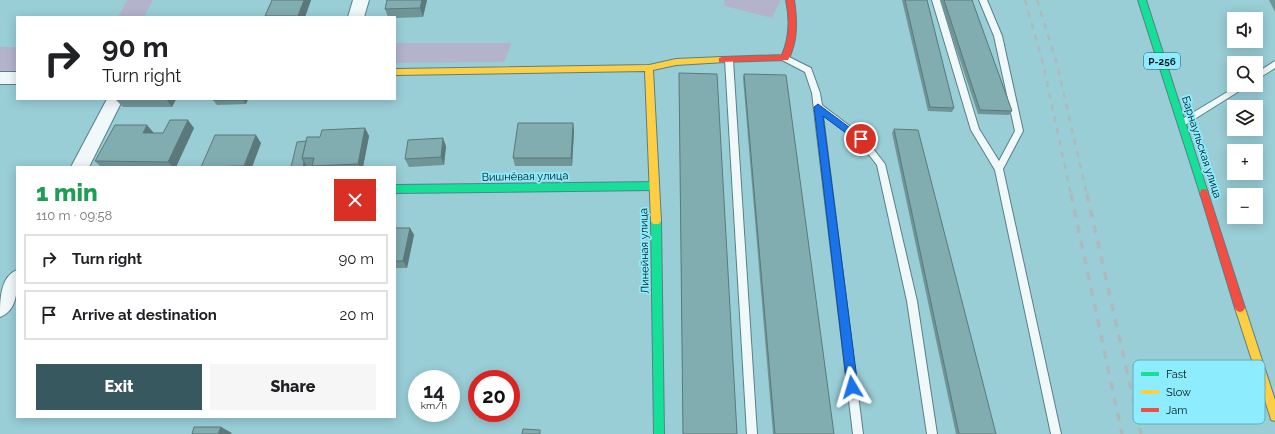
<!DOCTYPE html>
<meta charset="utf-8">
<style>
body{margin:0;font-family:Raleway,sans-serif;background:#f6f6f6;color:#202124;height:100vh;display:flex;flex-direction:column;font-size:15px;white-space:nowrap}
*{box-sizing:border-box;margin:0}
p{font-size:13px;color:#757577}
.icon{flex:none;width:22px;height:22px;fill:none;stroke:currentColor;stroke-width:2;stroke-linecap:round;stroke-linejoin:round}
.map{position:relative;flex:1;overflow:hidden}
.drawer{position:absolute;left:16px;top:166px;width:380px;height:252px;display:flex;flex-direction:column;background:#fff;border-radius:0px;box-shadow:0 2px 10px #0003}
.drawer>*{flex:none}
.hud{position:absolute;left:16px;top:16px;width:380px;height:84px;border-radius:0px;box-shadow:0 2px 10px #0003;background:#fff;color:#202124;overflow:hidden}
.controls{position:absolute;left:1227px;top:12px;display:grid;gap:8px}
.controls a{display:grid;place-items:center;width:36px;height:36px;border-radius:0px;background:#fff;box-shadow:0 2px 10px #0003;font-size:20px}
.speed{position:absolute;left:408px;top:370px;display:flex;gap:8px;font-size:20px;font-weight:700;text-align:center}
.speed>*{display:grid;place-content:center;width:52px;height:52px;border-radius:50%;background:#fff;box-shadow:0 2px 10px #0003;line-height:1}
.speed small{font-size:10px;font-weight:400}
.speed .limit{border:6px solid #d22;background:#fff;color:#111}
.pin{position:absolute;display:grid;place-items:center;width:34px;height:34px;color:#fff;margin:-17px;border:2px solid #fff;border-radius:50%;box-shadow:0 1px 4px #0007}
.me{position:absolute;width:44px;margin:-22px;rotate:353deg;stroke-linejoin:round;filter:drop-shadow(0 0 3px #0008)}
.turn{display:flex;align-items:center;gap:14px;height:84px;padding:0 20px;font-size:18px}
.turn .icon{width:52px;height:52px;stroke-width:2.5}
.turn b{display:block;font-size:28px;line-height:34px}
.round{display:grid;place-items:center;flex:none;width:42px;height:42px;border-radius:0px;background:#f6f6f6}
.headline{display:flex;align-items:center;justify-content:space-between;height:68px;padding:0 20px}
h1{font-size:24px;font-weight:800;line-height:30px;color:#1e9e55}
.primary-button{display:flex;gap:8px;margin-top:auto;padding:8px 20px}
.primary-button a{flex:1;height:46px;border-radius:0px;background:#36585e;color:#fff;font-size:16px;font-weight:800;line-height:46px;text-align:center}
.primary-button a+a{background:#f6f6f6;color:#202124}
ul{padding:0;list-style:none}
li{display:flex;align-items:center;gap:12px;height:50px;margin:0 8px 6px;padding:0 12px;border:2px solid #e0e0e0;border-radius:0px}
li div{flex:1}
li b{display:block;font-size:15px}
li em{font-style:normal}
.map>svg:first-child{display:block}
.green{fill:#b3b4cc}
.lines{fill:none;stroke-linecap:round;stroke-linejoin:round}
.lane-casing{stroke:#578087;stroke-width:2}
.street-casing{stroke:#578087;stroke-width:2}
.fast-casing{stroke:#578087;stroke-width:2}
.slow-casing{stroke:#578087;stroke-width:2}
.jam-casing{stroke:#578087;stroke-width:2}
.lane{fill:#f0f8f9;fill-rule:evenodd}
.street{fill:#f0f8f9;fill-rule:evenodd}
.fast{fill:#16e098;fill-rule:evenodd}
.slow{fill:#ffcf43;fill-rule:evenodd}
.jam{fill:#f24e42;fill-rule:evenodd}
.rail-far1{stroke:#adbabd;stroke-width:2.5;stroke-dasharray:6 6;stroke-linecap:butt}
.rail{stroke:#adbabd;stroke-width:3.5;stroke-dasharray:8 8;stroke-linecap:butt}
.wall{fill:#709597}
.shaded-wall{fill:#5b797b}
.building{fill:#82adb0;stroke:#5b797b}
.route{fill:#1a73e8;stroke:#114b97}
.labels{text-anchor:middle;stroke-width:3.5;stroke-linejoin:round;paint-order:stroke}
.shield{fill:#8decfd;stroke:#2a5860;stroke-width:1}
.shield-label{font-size:10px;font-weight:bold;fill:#00181d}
.street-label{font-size:11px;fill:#00181d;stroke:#8decfd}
.key{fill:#8decfd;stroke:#63acba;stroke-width:1}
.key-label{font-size:11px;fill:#00181d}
</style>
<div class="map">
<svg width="1275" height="434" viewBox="0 0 1275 434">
<rect width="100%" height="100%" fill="#99ced7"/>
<!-- green -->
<g class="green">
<polygon points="127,0 153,0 144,17 118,17"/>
<polygon points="724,0 781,0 772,18 725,6"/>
<polygon points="395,43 512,43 504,62 395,63"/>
<polygon points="0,47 17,47 17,72 0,73"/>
</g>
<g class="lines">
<defs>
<g id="lane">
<polygon points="932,0 940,0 979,129 999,161 1015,131 994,36 979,0 987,0 1002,36 1023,131 1003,169 1061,434 1051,434 995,170 971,130"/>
<polygon points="785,55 811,68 820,93 822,105 864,137 885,164 917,301 937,434 927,434 907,301 877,165 858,141 823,115 863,434 853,434 812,93 805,72 782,60 782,56"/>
<polygon points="729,57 733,60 757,434 747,434 725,60"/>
<polygon points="1275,61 1275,68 1256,80 1256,73"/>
<polygon points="1239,85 1249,85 1185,125 1179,125 1178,123 1179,121"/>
</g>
<g id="street">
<polygon points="353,0 369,0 364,17 348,17"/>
<rect x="0" y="72" width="17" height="12"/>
<polygon points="107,99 123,99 89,167 71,167"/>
<path d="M17,270C17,287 19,310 0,317C0,300 0,277 17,270Z"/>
</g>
<g id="fast">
<polygon points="1138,0 1146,0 1208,193 1207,196 1201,196 1200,193"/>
<polygon points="655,182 658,183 659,186 658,189 655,190 395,193 395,185"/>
<polygon points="656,217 659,218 661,221 664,434 654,434 651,221 653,218"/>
</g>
<g id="slow">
<polygon points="722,57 725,58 725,62 676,65 653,70 661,221 659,224 653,224 651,221 645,71 395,75 395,69 649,65 676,59"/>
<polygon points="1240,304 1243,305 1245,308 1275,400 1275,421 1271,420 1270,416 1235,308 1237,305"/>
</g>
<g id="jam">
<path d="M786,0H794C797,20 798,41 788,60L719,62V58L722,57L782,55C790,37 790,19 786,0Z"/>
<polygon points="1204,189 1207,190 1208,193 1245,308 1243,311 1240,312 1237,311 1235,308 1200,193 1201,190"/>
</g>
</defs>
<!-- lane casing -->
<use href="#lane" class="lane-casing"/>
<!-- street casing -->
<use href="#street" class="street-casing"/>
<!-- fast casing -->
<use href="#fast" class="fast-casing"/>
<!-- slow casing -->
<use href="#slow" class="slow-casing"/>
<!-- jam casing -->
<use href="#jam" class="jam-casing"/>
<!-- lane -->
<use href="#lane" class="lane"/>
<!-- street -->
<use href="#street" class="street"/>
<!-- fast -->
<use href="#fast" class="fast"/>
<!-- slow -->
<use href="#slow" class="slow"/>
<!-- jam -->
<use href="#jam" class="jam"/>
<!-- rail-far1 -->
<g class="rail-far1">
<polyline points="1025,0 1043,63 1071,195"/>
<polyline points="1037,0 1057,64 1087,195"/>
</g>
<!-- rail -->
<g class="rail">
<polyline points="1071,194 1122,434"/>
<polyline points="1087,194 1141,434"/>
</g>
</g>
<!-- wall -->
<g class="wall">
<polygon points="272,0 311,0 305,17 266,17 265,16"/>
<polygon points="387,0 427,0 423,17 395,18 395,17 388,17 385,9"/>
<polygon points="902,0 927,0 954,108 952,112 928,111"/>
<polygon points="940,0 972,0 1012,111 1009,115 978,114"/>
<polygon points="1269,0 1275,0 1275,12"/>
<polygon points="679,73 737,434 683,434"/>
<polygon points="744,74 834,434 773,434 743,78"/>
<polygon points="115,99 176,99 172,107 123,107"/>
<polygon points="214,99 248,99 246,104 217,105 213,100"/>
<polygon points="573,123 574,131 572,166 515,166 513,158"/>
<polygon points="194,128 176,167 101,167 95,161 154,133 163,133"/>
<polygon points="365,128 369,136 363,167 312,167 312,166 291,167 306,141 320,137"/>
<polygon points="894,129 996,434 956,434 892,133"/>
<polygon points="261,143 252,167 201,167"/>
<polygon points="446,146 444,165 409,167 405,159"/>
<polygon points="395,228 410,228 414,235 407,268 395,268"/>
</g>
<!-- shaded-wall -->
<g class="shaded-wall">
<polygon points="304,0 311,0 305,17 299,17 298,16"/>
<polygon points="422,0 427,0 423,17 420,8"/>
<polygon points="166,99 176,99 172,107"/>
<polygon points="244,99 248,99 246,104 243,100"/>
<polygon points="188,120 194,128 176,167 173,167 168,162"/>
<polygon points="573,123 574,131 572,166 571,158"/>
<polygon points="147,125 154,133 143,133"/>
<polygon points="365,128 369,136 363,167 360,167 358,164"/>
<polygon points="256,135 261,143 252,167 244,167 244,166"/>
<polygon points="443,138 446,146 444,165 441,157"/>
<polygon points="304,162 307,166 307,167 303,167"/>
<polygon points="410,228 414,235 407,268 403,261"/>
<polygon points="221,427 232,433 231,434 218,434"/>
</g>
<!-- building -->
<g class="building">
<polygon points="272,0 304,0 298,16 265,16"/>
<polygon points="387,0 422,0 420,8 385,9"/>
<polygon points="905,0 927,0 954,108 930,107"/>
<polygon points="944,0 972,0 1012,111 980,110"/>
<polygon points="679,73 717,74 737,434 683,434"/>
<polygon points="744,74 786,75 834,434 775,434"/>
<polygon points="214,99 244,99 243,100 213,100"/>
<polygon points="170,120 188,120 168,162 95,161 115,125 147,125 143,133 163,133"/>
<polygon points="518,123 573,123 571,158 513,158"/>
<polygon points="365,128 358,164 312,166 314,158 302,158 307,137 320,137 322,130"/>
<polygon points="894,129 918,130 996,434 959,434"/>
<polygon points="215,135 256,135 244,166 201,167"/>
<polygon points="443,138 441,157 405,159 408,140"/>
<polygon points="306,141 302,158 304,162 303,167 291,167 297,142"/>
<polygon points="395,228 410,228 403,261 395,261"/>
<polygon points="194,427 221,427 218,434 192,434"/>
<polygon points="523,429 540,430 540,434 522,434"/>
</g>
<!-- route -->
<polygon class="route" points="818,104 865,139 864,142 858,142 823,116 858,387 856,391 852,392 849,391 847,387 814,107"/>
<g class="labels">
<!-- shield labels -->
<rect class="shield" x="1144" y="53" width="36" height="16" rx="3"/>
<g class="shield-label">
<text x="1162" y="65">Р-256</text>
</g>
<!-- street labels -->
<g class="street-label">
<text transform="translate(1202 147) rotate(72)" y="4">Барнаульская улица</text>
<text transform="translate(525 176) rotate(-1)" y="4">Вишнёвая улица</text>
<text transform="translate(644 251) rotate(-91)" y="4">Линейная улица</text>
</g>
</g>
<!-- legend -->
<rect x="1133" y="360" width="132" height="64" rx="6" class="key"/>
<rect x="1141" y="372" width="18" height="4" fill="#16e098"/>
<rect x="1141" y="390" width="18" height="4" fill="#ffcf43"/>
<rect x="1141" y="408" width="18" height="4" fill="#f24e42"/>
<g class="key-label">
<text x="1166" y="378">Fast</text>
<text x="1166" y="396">Slow</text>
<text x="1166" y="414">Jam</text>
</g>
</svg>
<div class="controls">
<a><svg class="icon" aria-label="sound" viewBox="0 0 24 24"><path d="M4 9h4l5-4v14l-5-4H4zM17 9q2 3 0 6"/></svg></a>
<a><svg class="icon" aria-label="search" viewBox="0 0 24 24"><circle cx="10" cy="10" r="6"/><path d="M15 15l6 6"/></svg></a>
<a><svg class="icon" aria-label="layers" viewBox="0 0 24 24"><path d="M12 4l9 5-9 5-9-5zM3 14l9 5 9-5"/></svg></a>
<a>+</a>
<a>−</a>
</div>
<div class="speed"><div>14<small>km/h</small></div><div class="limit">20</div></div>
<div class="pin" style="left:861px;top:139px;background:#d93025"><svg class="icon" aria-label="arrive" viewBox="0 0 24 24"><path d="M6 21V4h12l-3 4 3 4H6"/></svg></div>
<svg class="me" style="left:852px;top:387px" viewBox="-20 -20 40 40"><path d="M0-17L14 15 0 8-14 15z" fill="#1a73e8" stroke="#fff" stroke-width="4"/></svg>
<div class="hud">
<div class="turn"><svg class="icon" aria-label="right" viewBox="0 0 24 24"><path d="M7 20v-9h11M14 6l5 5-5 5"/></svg><div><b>90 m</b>Turn right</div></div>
</div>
<section class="drawer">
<div class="headline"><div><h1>1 min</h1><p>110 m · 09:58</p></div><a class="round" style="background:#d93025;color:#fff"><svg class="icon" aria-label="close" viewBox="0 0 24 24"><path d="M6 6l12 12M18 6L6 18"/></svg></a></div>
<ul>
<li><svg class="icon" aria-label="right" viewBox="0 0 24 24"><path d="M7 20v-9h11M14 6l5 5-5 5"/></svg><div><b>Turn right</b></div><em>90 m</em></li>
<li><svg class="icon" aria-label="arrive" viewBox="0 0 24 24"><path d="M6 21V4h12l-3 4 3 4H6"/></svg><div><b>Arrive at destination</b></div><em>20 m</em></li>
</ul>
<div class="primary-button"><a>Exit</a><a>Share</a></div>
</section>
</div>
